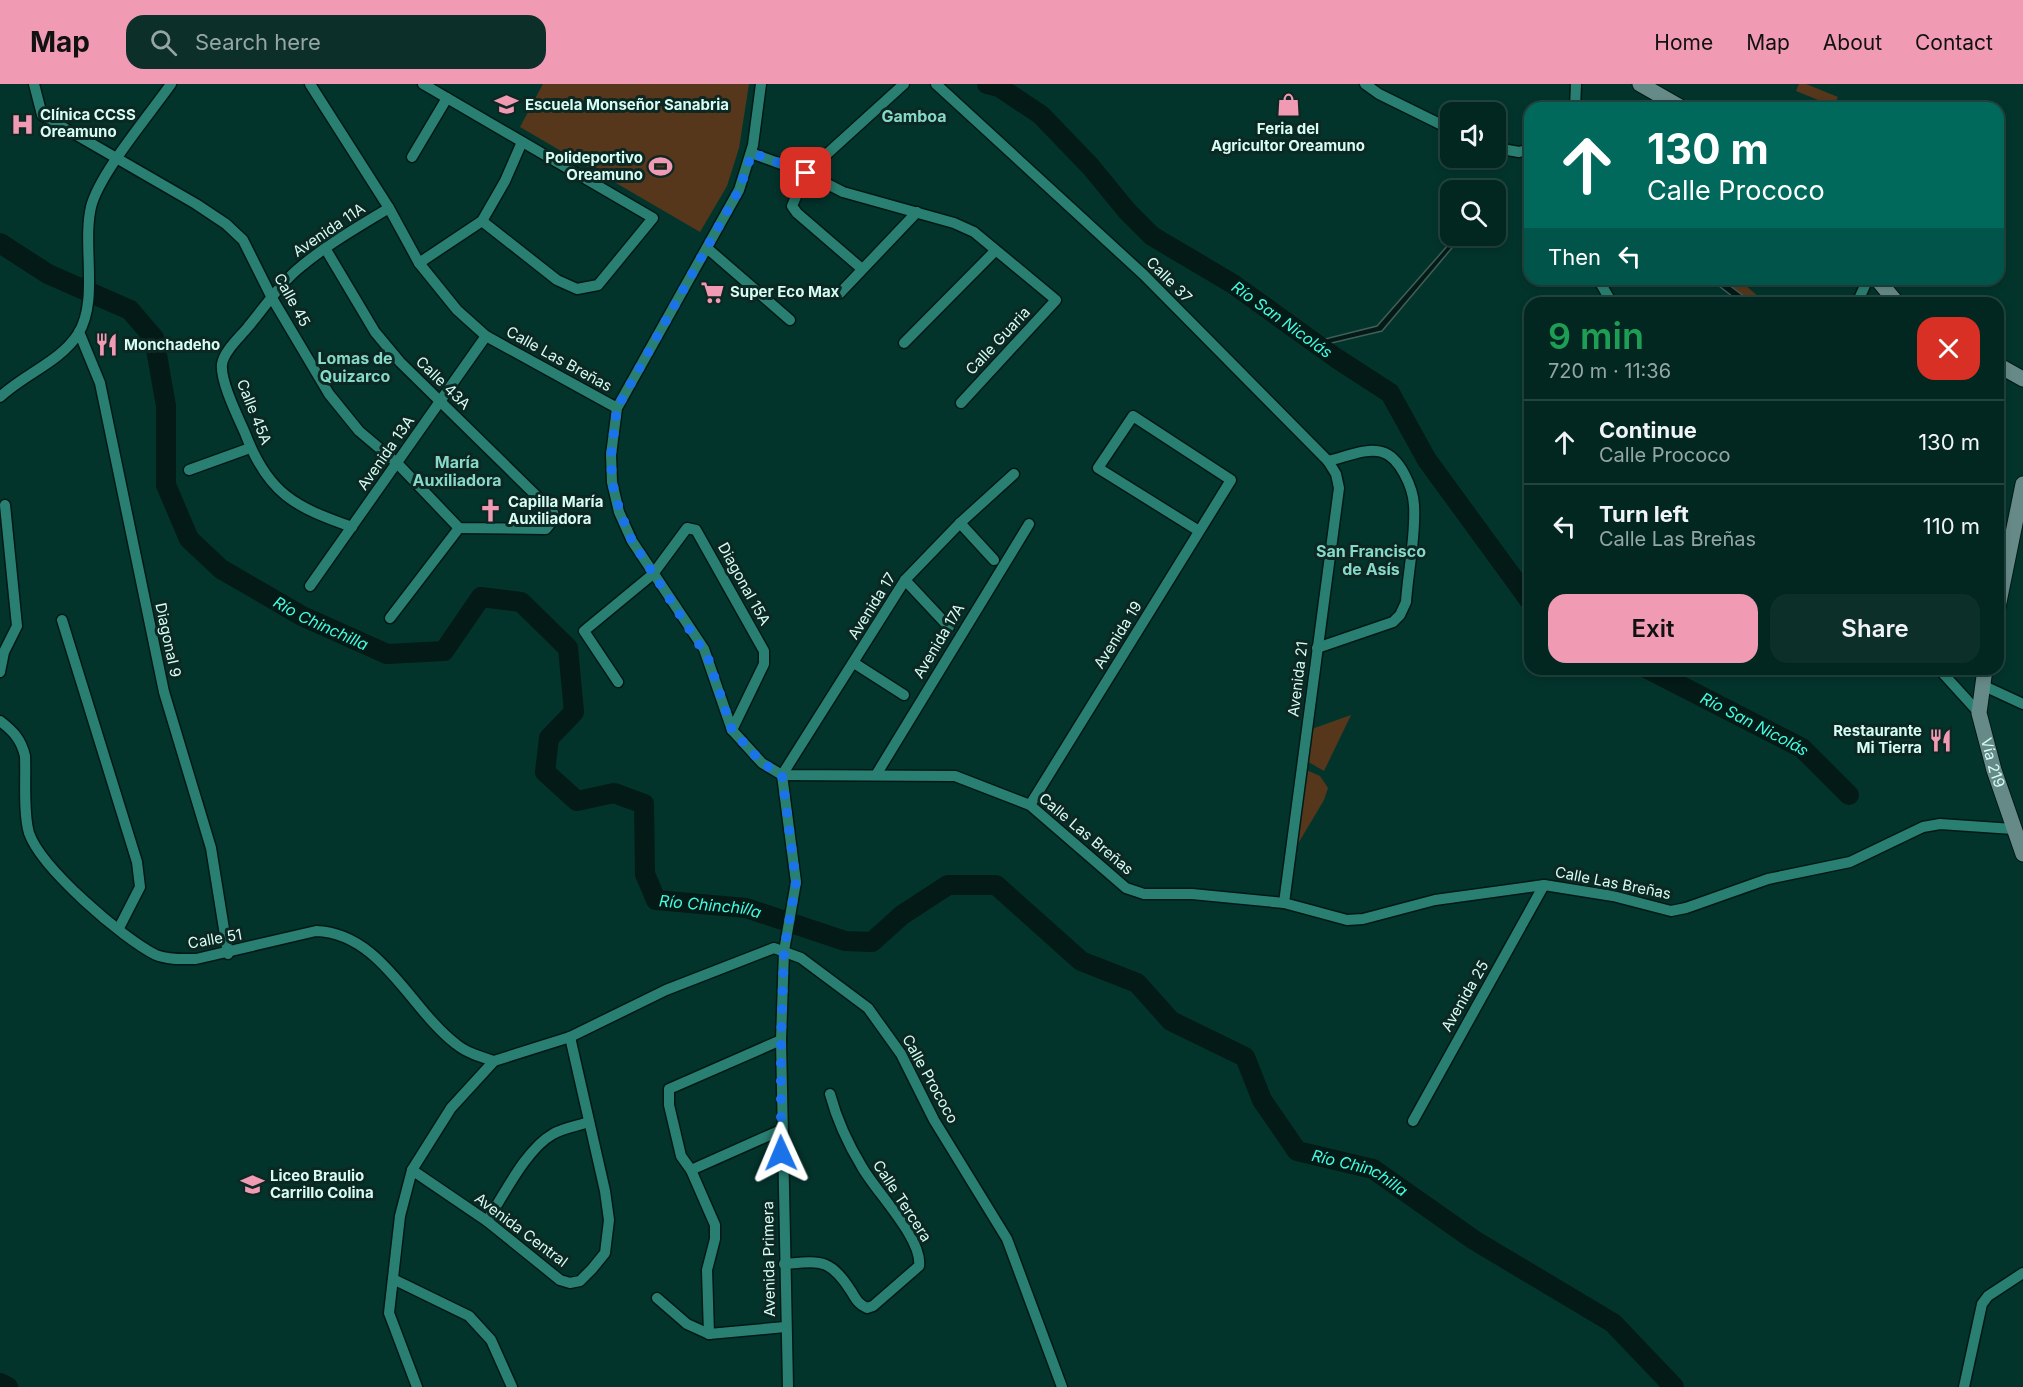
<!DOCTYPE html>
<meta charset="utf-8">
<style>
body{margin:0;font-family:Inter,sans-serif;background:#0c2f2a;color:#f1f3f6;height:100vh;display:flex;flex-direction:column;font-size:22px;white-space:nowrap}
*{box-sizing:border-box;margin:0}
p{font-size:20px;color:#96a5a5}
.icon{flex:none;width:33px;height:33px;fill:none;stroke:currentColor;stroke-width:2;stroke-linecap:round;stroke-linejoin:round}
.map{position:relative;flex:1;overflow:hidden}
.drawer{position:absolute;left:1524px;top:213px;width:480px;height:378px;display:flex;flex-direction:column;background:#022721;border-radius:18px;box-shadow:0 3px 9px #0003,0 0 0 2px #23443f}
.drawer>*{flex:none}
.hud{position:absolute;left:1524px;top:18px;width:480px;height:183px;border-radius:18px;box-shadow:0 3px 9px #0003,0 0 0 2px #23443f;background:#00695c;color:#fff;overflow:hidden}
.fabs{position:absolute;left:1440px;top:18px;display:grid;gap:12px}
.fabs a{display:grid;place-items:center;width:66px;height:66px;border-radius:12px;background:#022721;box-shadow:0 3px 9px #0003,0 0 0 2px #23443f;font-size:30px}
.pin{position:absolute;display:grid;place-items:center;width:51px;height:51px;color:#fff;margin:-26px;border-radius:12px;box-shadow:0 3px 9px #0006}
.me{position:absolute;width:66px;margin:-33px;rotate:359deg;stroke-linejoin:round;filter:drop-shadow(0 0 4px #0008)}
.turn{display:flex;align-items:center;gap:21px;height:126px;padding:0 24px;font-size:27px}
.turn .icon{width:78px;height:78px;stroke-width:2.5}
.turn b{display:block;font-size:42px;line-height:51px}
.then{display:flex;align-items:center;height:57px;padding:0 24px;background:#0003;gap:12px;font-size:22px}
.round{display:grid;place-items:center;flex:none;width:63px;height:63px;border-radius:18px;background:#0c2f2a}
.summary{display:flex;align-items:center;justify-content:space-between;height:102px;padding:0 24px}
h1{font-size:36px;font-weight:600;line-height:45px;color:#1e9e55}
.action{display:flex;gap:12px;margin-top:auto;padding:12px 24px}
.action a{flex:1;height:69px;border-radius:18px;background:#f09ab4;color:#111;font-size:24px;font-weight:600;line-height:69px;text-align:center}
.action a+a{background:#0c2f2a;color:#f1f3f6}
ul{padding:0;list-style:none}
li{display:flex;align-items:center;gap:18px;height:84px;padding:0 24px;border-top:2px solid #23443f}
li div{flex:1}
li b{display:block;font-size:22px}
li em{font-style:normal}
header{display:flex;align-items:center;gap:36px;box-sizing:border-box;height:84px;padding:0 30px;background:#f09ab4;color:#111}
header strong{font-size:28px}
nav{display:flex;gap:33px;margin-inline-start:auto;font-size:21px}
.search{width:420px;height:54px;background:#0c2f2a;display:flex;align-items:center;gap:15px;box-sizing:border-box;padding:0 21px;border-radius:18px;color:#96a5a5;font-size:22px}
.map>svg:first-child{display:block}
.green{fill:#57371b}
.water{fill:#031a16;stroke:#425e59;stroke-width:1.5}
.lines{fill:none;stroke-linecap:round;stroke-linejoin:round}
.river{stroke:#031a16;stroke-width:20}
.minor-casing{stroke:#011915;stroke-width:13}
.secondary-casing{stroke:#011915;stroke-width:17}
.minor{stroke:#298072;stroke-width:10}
.secondary{stroke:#668a88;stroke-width:15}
.route{stroke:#1a73e8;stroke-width:10;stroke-dasharray:0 18}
.labels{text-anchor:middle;stroke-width:6;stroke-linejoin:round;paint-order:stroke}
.poi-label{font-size:15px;font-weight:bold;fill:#d5fdf4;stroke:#0d2722;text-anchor:start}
.street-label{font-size:15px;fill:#d5fdf4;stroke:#0d2722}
.neighbourhood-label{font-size:16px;font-weight:bold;fill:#86d9c8;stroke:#0d2722}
.water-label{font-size:16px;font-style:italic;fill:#44fce0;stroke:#0d2722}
</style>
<header>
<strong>Map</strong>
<div class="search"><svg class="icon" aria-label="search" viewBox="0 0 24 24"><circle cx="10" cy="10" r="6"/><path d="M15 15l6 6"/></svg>Search here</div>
<nav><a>Home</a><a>Map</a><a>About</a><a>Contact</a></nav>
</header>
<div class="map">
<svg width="2023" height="1303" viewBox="0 0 2023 1303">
<rect width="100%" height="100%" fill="#03342c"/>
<!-- green -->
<g class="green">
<polygon points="543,0 749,0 739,64 727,102 700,148 520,43"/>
<polygon points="1799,0 1806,0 1838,13 1833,22 1796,7"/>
<polygon points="1721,195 1738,195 1766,219 1753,219"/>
<polygon points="1351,631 1324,687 1305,676 1309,646"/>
<polygon points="1304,685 1320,692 1328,704 1324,716 1293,768"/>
</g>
<!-- water -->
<g class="water">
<polygon points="1456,152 1462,152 1382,247 1319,262 1313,258 1377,242"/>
<polygon points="1710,195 1721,195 1753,219 1741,219"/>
</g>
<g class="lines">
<!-- river -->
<g class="river">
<path id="s1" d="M987,0L999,3L1041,31L1091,83L1127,127L1152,152L1233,200L1336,274L1390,309L1427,376L1530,517"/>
<path id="s2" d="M0,159L48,190L130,226L154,254L166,322V401L189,455L221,485L302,532L387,570L444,567L481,513L521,518L568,564L574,628L549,654L545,688L577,717L614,709L644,720L645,790L656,816L746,824L845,857L872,858L902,831L948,801H996L1081,877L1137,899L1171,937L1245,973L1262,1016L1297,1067L1373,1085L1474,1156L1613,1239L1674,1303"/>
<path id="s3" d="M1648,585L1802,664L1849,711"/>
<polyline points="0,1299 8,1303"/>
</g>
<defs>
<g id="minor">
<polyline points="34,0 42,31 196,120 226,140 243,156 272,214 329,310 359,347 397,379 459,444 546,445 554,435 553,428 400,278 375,248 325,164"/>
<polyline points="310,0 389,124 419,179 457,226 486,252 617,324"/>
<polyline points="423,0 653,134 598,201 577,205 557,196 482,137"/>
<polyline points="761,0 753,61 739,106 617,324 611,371 612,398 619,428 632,457 704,565 732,646 762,679 782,691 955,692 1030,721 1126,804 1144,810 1192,810 1284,819 1347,836 1363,835 1435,816 1544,801 1613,812 1671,827 1686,824 1768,795 1850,778 1923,743 1940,740 2013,745"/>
<polyline points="936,0 1144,191 1328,377 1336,390 1339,404 1284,819"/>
<polyline points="1365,0 1379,10 1450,45"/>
<polyline points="1575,24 1576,0"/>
<polyline points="1496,64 1519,68 1530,65"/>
<polyline points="751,69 806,89 843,108 954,139 974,148 1056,216 961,319"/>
<polyline points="412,73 447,14"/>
<polyline points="707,164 790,236"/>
<polyline points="419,179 482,137 505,97 522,58"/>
<polyline points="862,185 797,129 792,122 806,89 904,0"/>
<polyline points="1598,195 1612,219"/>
<polyline points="840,209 917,128"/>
<polyline points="1857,219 1868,195"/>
<polyline points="79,248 100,299 164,608 211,764 228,870"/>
<polyline points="904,259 995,167"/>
<path d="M0,313C24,290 60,278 78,250C99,217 82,161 91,123C99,90 150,30 171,0"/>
<polyline points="189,386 250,364"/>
<polyline points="960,439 994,476"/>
<path d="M352,443C295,423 268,410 245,349C238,333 220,297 222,280C224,267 240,253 248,243C264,224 279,201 298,185C326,161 358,143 389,124"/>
<polyline points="905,496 949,543"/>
<polyline points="310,502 486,252"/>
<polyline points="390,534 459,444"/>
<polyline points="62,536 137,778 140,803 119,844"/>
<path d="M1317,564L1393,538L1400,531L1406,518C1408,487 1416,452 1414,421C1413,404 1400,373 1382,368C1367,363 1343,374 1328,377"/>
<polyline points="854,579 904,611"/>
<polyline points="1939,585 1979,629"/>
<polyline points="0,588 4,568 17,542 5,421"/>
<polyline points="618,598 584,547 653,490 687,444 696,446 764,567 764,580 732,646"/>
<polyline points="1982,601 2023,620"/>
<path d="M0,637C13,647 21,655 25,672C26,693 23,729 29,749C41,784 122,854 156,871C168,876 184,875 196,875L316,847C381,849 410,925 456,960C467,969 481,973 494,977"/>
<polyline points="782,691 796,798 784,867 781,956 788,1303"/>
<polyline points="782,691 905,496 960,439 1014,390"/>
<polyline points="876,691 1029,440"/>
<path d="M1030,721C1097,613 1164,505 1231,396L1133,332L1098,384L1199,447"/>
<polyline points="1413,1037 1544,801"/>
<polyline points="412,1086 487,1137 560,1196 570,1199 580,1197 592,1185 605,1169 609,1136 605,1107 570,953"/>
<polyline points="691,1086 781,1046"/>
<path d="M487,1137C504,1111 526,1065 553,1050C563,1044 577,1042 589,1038"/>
<path d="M784,1180C821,1177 830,1174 851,1207C856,1215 858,1220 867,1224L873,1222L919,1182C923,1155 876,1108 862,1083C848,1060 837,1036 830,1010"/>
<polyline points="393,1195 469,1232 491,1256 512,1303"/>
<polyline points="657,1214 687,1240 709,1250 785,1243"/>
<polyline points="709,1250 707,1186 715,1155 715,1141 691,1086 681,1072 669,1021 669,1005 781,956"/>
<polyline points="417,1303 389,1229 400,1132 412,1086 451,1024 494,977 570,953 666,906 774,864 801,874 868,924 901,970 934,1036 1007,1155 1062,1303"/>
<polyline points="1964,1303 1982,1220 1988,1212 2023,1189"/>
</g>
<g id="secondary">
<polyline points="1640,0 1682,24"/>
<polyline points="1877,195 1897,219"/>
<polyline points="1998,281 2023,295"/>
<polyline points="1998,523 2023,400"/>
<path id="s4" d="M1985,585L1979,629L1994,686L2023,770"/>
</g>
</defs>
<!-- minor casing -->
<use href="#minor" class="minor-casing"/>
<!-- secondary casing -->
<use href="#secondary" class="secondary-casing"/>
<!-- minor -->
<use href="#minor" class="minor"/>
<!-- secondary -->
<use href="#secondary" class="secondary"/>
</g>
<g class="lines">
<!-- route -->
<polyline class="route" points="781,1069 781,956 784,867 796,798 782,691 762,679 732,646 708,574 632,457 620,428 612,398 611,371 617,324 739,106 752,69 806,89"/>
</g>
<!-- icons -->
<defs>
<symbol id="school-bare" viewBox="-9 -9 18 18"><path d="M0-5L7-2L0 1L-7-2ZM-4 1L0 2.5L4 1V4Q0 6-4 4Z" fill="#f09ab4" stroke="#0d2722" stroke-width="2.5" paint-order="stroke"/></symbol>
<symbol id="shop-bare" viewBox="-9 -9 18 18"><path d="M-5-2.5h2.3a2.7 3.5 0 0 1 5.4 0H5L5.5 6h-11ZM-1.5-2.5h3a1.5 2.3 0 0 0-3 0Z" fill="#f09ab4" stroke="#0d2722" stroke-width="2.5" paint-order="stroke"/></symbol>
<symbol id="hospital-bare" viewBox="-9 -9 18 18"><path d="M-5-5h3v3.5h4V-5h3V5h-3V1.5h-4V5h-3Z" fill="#f09ab4" stroke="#0d2722" stroke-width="2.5" paint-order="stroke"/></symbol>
<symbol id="stadium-bare" viewBox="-9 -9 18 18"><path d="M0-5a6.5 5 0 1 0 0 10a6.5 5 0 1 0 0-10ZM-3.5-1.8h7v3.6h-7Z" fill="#f09ab4" stroke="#0d2722" stroke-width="2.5" paint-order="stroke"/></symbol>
<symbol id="supermarket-bare" viewBox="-9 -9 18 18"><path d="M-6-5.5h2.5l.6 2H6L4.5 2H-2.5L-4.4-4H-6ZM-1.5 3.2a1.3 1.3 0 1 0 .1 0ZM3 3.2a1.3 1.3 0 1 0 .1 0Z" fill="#f09ab4" stroke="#0d2722" stroke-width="2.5" paint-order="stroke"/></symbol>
<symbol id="restaurant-bare" viewBox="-9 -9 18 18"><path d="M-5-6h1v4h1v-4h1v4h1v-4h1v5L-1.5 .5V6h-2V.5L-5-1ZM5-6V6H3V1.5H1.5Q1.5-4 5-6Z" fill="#f09ab4" stroke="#0d2722" stroke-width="2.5" paint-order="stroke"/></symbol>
<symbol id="church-bare" viewBox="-9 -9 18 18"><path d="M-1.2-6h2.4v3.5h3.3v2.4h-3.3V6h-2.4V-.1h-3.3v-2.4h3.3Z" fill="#f09ab4" stroke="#0d2722" stroke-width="2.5" paint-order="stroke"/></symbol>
</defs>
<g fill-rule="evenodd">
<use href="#school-bare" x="490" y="4" width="33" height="33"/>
<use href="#shop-bare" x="1272" y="4" width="33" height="33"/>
<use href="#hospital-bare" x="6" y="24" width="33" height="33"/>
<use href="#stadium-bare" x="644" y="66" width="33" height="33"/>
<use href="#supermarket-bare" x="696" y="192" width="33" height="33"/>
<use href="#restaurant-bare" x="90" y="244" width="33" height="33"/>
<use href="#church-bare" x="474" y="410" width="33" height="33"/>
<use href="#restaurant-bare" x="1924" y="640" width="33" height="33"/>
<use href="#school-bare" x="236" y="1084" width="33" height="33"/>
</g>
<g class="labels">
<!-- poi labels -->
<g class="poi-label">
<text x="525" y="26">Escuela Monseñor Sanabria</text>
<text x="40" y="36">Clínica CCSS<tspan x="40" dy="17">Oreamuno</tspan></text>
<text x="1288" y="50" text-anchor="middle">Feria del<tspan x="1288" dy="17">Agricultor Oreamuno</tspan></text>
<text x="643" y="79" text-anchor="end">Polideportivo<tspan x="643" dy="17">Oreamuno</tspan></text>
<text x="730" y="213">Super Eco Max</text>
<text x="124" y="266">Monchadeho</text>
<text x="508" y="423">Capilla María<tspan x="508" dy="17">Auxiliadora</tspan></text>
<text x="1922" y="652" text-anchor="end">Restaurante<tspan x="1922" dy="17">Mi Tierra</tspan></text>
<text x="270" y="1097">Liceo Braulio<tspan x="270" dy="17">Carrillo Colina</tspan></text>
</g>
<!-- street labels -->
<g class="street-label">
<text transform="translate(329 146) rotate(-34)" y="5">Avenida 11A</text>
<text transform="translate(1169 196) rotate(45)" y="5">Calle 37</text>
<text transform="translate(292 216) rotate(61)" y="5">Calle 45</text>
<text transform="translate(998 257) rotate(-47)" y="5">Calle Guaria</text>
<text transform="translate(559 275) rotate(29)" y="5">Calle Las Breñas</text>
<text transform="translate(443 299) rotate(44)" y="5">Calle 43A</text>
<text transform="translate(254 328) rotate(68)" y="5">Calle 45A</text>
<text transform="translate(386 369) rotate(-55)" y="5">Avenida 13A</text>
<text transform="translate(744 500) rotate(61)" y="5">Diagonal 15A</text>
<text transform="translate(872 522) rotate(-58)" y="5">Avenida 17</text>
<text transform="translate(1118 551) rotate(-58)" y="5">Avenida 19</text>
<text transform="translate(168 556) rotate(78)" y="5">Diagonal 9</text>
<text transform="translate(939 557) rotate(-59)" y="5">Avenida 17A</text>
<text transform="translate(1298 595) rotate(-83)" y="5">Avenida 21</text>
<text dy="5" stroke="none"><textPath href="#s4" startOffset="96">Vía 219</textPath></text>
<text transform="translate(1086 750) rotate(40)" y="5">Calle Las Breñas</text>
<text transform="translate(1613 799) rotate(11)" y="5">Calle Las Breñas</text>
<text transform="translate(215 855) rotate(-10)" y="5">Calle 51</text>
<text transform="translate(1465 912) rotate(-60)" y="5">Avenida 25</text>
<text transform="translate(930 995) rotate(61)" y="5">Calle Prococo</text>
<text transform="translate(902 1117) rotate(57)" y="5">Calle Tercera</text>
<text transform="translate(521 1146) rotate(37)" y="5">Avenida Central</text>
<text transform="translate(769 1175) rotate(-91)" y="5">Avenida Primera</text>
</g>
<!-- neighbourhood labels -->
<g class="neighbourhood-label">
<text x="914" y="38">Gamboa</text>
<text x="355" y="280">Lomas de<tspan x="355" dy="18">Quizarco</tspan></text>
<text x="457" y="384">María<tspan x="457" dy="18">Auxiliadora</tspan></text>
<text x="1371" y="473">San Francisco<tspan x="1371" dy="18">de Asís</tspan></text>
</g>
<!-- water labels -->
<g class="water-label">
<text dy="6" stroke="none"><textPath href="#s1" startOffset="382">Río San Nicolás</textPath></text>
<text dy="6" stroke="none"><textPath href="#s2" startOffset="548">Río Chinchilla</textPath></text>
<text dy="6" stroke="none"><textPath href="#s3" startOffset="120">Río San Nicolás</textPath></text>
<text dy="6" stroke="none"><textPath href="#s2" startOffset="1250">Río Chinchilla</textPath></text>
<text dy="6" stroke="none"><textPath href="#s2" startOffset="2043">Río Chinchilla</textPath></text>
</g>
</g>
</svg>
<div class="fabs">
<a><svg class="icon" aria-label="sound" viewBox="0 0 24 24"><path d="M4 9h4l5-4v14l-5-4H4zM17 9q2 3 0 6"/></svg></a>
<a><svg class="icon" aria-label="search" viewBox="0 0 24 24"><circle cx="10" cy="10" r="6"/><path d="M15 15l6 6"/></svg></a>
</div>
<div class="pin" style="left:806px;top:89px;background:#d93025"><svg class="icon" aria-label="arrive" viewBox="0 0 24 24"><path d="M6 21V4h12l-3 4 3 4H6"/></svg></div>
<svg class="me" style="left:781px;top:1069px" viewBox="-20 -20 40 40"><path d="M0-17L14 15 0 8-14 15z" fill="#1a73e8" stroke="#fff" stroke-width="4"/></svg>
<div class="hud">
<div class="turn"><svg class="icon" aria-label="ahead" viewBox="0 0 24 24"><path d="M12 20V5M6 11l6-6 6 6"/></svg><div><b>130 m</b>Calle Prococo</div></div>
<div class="then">Then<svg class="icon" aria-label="left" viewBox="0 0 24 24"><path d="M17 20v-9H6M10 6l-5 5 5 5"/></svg></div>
</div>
<section class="drawer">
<div class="summary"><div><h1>9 min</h1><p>720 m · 11:36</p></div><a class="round" style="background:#d93025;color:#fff"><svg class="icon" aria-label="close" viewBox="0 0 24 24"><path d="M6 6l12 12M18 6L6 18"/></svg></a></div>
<ul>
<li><svg class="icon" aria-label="ahead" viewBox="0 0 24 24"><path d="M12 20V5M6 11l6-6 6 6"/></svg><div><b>Continue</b><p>Calle Prococo</p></div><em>130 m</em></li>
<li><svg class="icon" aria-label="left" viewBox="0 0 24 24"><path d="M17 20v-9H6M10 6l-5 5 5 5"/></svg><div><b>Turn left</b><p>Calle Las Breñas</p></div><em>110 m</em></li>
</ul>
<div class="action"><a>Exit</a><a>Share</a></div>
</section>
</div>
